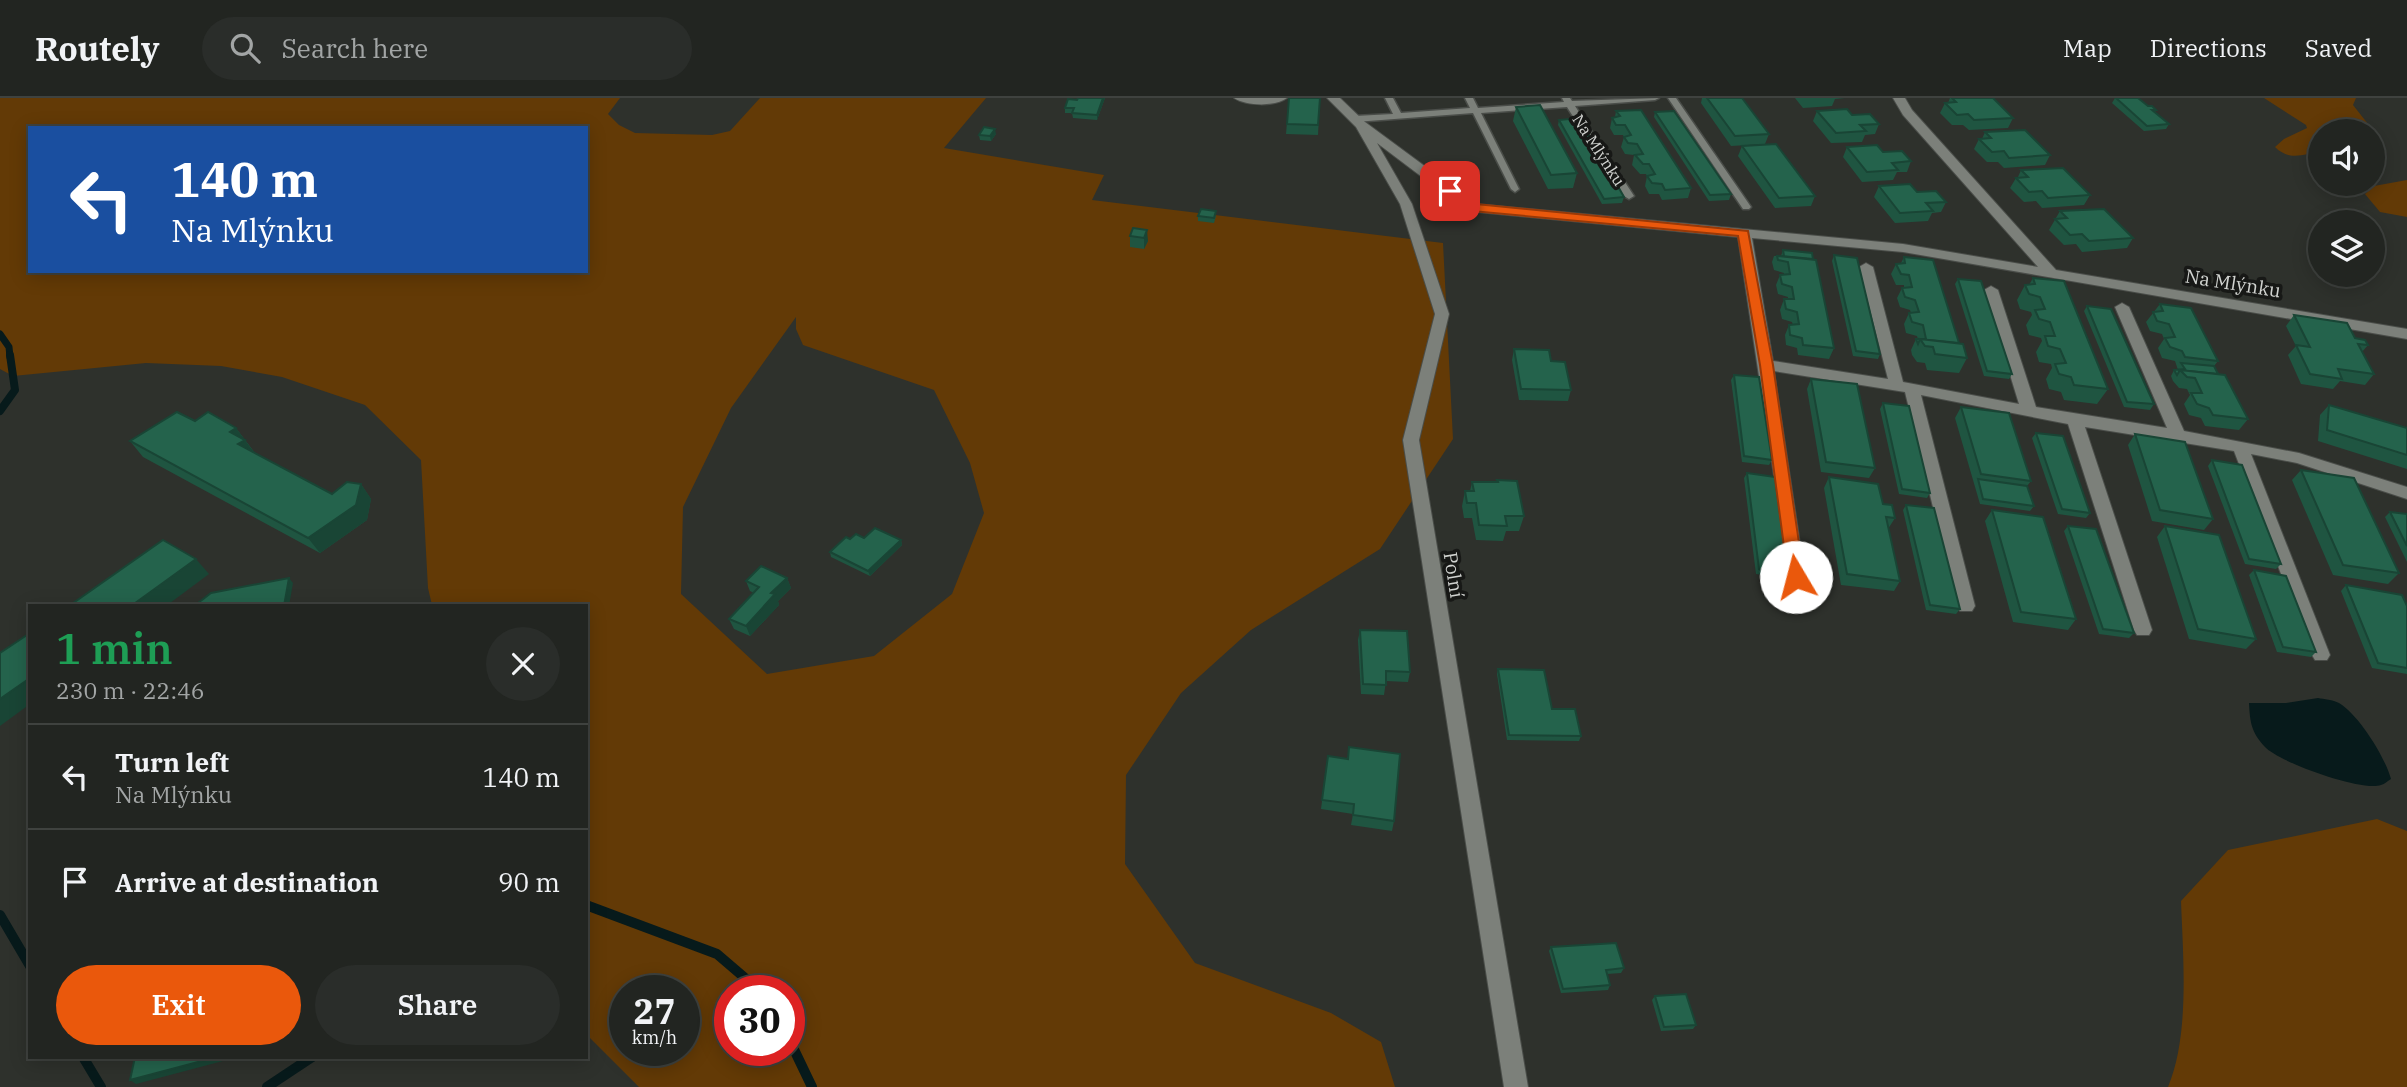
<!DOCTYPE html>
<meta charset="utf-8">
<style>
body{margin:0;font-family:"IBM Plex Serif",serif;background:#2a2d2a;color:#f1f3f6;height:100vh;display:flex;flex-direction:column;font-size:26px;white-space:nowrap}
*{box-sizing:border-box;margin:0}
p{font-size:23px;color:#a2a5a5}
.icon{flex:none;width:38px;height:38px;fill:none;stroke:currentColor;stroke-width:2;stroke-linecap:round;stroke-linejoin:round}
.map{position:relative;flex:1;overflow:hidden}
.details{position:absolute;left:28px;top:506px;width:560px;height:455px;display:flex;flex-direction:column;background:#222521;border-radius:0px;box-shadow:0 4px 18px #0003,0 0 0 2px #3f423f}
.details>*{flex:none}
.banner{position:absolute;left:28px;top:28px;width:560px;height:147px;border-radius:0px;box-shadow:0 4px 18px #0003,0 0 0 2px #3f423f;background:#1a4fa0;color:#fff;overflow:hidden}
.controls{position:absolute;left:2308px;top:21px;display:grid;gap:14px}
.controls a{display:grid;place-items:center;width:77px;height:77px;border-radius:50%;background:#222521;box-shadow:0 4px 18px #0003,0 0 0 2px #3f423f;font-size:35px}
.speed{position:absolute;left:609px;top:877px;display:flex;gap:14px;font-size:35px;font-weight:700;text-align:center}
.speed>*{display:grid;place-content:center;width:91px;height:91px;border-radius:50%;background:#222521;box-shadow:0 4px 18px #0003,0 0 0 2px #3f423f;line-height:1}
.speed small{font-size:18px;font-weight:400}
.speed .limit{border:10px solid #d22;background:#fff;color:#111}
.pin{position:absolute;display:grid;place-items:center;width:60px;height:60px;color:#fff;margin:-30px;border-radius:14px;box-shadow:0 4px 10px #0006}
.me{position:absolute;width:77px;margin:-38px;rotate:352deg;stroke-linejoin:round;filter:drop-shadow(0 0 5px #0008)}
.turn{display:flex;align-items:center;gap:24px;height:147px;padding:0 28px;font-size:32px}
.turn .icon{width:91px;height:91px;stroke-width:2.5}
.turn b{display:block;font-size:49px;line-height:60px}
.round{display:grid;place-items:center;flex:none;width:74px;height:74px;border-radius:37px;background:#2a2d2a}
.summary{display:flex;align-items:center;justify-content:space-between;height:119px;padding:0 28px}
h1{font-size:42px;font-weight:600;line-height:52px;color:#1e9e55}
.button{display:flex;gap:14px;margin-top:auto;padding:14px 28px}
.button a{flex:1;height:80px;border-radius:42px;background:#ea580c;color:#fff;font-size:28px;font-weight:600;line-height:80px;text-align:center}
.button a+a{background:#2a2d2a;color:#f1f3f6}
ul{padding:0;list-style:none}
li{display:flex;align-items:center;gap:21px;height:105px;padding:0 28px;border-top:2px solid #3f423f}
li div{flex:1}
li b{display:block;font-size:26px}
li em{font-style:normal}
header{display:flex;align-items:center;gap:42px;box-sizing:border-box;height:98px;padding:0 35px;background:#222521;border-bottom:2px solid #3f423f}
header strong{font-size:33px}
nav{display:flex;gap:38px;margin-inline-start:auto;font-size:24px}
.search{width:490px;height:63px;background:#2a2d2a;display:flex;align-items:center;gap:18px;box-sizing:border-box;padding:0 24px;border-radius:38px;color:#a2a5a5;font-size:26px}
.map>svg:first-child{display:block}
.green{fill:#633a06;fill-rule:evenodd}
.water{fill:#071a1b}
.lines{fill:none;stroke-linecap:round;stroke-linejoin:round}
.stream-far2{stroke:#071a1b;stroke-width:7}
.stream-far1{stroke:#071a1b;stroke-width:8}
.stream{stroke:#071a1b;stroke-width:10}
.lane-casing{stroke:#4a4d49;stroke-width:3}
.street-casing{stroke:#4a4d49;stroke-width:2}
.lane{fill:#7c807a;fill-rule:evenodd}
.street{fill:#7c807a;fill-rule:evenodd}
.wall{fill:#1f5541}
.shaded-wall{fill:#194535}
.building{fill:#24634c;stroke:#194535;stroke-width:2}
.route{fill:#ea580c;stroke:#983908;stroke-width:2}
.labels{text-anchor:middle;stroke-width:7;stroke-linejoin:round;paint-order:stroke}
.far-street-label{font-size:16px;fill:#d1d3d0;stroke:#171816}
.street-label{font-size:19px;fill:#d1d3d0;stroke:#171816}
</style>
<header>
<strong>Routely</strong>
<div class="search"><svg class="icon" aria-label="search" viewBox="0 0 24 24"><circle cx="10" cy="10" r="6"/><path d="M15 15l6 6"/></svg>Search here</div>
<nav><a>Map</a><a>Directions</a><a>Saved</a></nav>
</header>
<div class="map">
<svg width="2407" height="989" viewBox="0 0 2407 989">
<rect width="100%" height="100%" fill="#2e312c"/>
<!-- green -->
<g class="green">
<path d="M0,0H620L608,16L619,27L635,35L712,37L730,33L760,0H986L944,50L1104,77L1092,102L1443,145L1453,341L1380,451L1251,532L1181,595L1126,677L1125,766L1195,865L1331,915L1381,944L1395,989H639L586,936V508L432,507L428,490L421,362L365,307L282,279L221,268L146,265L13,278L0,271ZM30,30H586V173H30ZM796,219V231L803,247L934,292L970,365L984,415L952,496L874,558L767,576L681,496L683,409L731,310ZM625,892H684V952H625ZM730,892H789V952H730Z"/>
<path d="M2264,0H2356L2353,7L2368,26L2352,33H2320V53C2303,57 2289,63 2275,49L2284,41L2307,30L2306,27Z"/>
<polygon points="2407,82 2407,119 2380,114 2365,96 2374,88"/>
<path d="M2377,721L2407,733V989H2168C2190,937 2183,859 2181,803L2228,752Z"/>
</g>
<!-- water -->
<path class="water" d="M2318,600C2324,601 2333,602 2339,605C2359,617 2385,659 2391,681C2387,683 2385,686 2381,687C2361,694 2279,664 2265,649C2251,634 2250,624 2249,605H2286Z"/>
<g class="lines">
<!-- stream-far2 -->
<polyline class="stream-far2" points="0,236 9,249 10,259"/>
<!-- stream-far1 -->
<polyline class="stream-far1" points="0,313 15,292 10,257"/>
<!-- stream -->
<g class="stream">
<polyline points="586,807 717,856 759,892"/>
<polyline points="0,817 30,868"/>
<polyline points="789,941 812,989"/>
<polyline points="83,959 101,989"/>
<polyline points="267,989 312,959"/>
</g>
<defs>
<g id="lane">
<polygon points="1385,0 1393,0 1401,15 1470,10 1465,0 1473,0 1478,10 1564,4 1562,0 1570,0 1572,3 1659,0 1655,2 1575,8 1634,98 1629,101 1624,98 1567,9 1481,15 1519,91 1515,94 1511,91 1473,15 1355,24 1351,21 1355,18 1393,16"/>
<polygon points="1668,0 1676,0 1751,109 1749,111 1743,111"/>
</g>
<g id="street">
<path d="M1234,0H1287C1275,9 1246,8 1234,0Z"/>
<polygon points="1327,0 1340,0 1365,24 1476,106 1903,146 2038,169 1903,17 1893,0 1905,0 1912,12 2056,172 2407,231 2407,241 1903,154 1752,140 1773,263 1888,281 1859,169 1866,165 1873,169 1903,284 2019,306 1984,192 1991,188 1998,192 2036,309 2167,330 2115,209 2122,205 2129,209 2184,333 2299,355 2407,389 2407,401 2297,365 2251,356 2330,557 2327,562 2315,562 2312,557 2234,353 2085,329 2152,532 2149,537 2137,537 2134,532 2068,326 1921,297 1975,508 1972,513 1960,513 1957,508 1905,294 1774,273 1805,479 1802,484 1790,484 1738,139 1467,113 1377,45 1412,106 1449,216 1419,342 1528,989 1504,989 1403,342 1435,216 1400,106 1356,29"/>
</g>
</defs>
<!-- lane casing -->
<use href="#lane" class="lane-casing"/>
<!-- street casing -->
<use href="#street" class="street-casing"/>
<!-- lane -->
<use href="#lane" class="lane"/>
<!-- street -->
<use href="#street" class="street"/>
</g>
<!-- wall -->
<g class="wall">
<polygon points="1078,0 1105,0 1097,22 1073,20 1072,15 1065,15 1065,10 1077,2"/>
<polygon points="1289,0 1320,0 1318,37 1286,36"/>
<polygon points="1702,0 1742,0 1769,36 1765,46 1731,48 1701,5"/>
<polygon points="1795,0 1845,0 1835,1 1832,8 1803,10"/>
<polygon points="1950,0 1993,0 2013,20 2008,30 1969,32 1963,27 1952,27 1940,15 1945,5 1948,5"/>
<polygon points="2115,0 2148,8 2156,12 2155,14 2169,26 2166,31 2144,33 2112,5"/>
<polygon points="1516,9 1577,75 1573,90 1548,91 1513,23"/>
<polygon points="1616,13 1691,90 1688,100 1662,102 1659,96 1649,96 1645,88 1647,78 1646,76 1640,76 1632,67 1634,57 1625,56 1621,49 1624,39 1623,37 1614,37 1610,30 1612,20 1615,19"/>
<polygon points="1817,13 1852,17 1879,26 1875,36 1865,37 1862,44 1831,45 1813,23"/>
<polygon points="1655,14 1731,96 1729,102 1709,103 1654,19"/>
<polygon points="1559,22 1624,99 1622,105 1602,106 1558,27"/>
<polygon points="1985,34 2050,57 2045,67 2004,70 1998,64 1987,64 1974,51 1979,41 1982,41"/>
<polygon points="996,36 991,43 980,42 979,37"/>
<polygon points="1742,48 1815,98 1811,108 1775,110 1738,58"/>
<polygon points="1847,49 1883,54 1911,63 1907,74 1897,74 1893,82 1862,84 1843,59"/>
<polygon points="2021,72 2090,97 2084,107 2042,110 2036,103 2024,104 2010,90 2016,80 2018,79"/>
<polygon points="1879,88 1917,94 1946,104 1941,114 1932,115 1928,123 1895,125 1874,99"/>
<polygon points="2060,113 2133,140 2127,150 2082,154 2076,146 2064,147 2049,132"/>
<polygon points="1198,118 1216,118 1214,125 1198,123"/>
<polygon points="1133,130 1148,143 1144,151 1130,149 1130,138"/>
<polygon points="1783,152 1834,250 1829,261 1798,257 1797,250 1786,247 1785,237 1789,227 1793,227 1792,224 1782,221 1780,212 1784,201 1788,201 1788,199 1778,196 1776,187 1780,177 1784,177 1784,175 1774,172 1772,164 1774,158 1781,158"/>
<polygon points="1834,157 1880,256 1878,261 1853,258 1832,163"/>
<polygon points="1904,159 1967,260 1959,275 1927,272 1925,265 1917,264 1912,257 1911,252 1916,241 1918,241 1917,238 1906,235 1904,226 1909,215 1911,215 1910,212 1900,209 1897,200 1902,190 1904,190 1904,187 1896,187 1891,176 1896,166 1901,165"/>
<polygon points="2033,180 2108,291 2097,306 2064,302 2061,294 2049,291 2046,281 2052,270 2051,266 2039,264 2036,254 2042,243 2041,240 2029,237 2026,227 2032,217 2031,214 2020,211 2017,202 2025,187 2029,187"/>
<polygon points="1958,181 2012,276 2009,281 1984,278 1955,186"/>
<polygon points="2160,206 2218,263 2214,268 2248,321 2239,332 2205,328 2201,320 2189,317 2184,306 2190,297 2187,291 2179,290 2173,283 2171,278 2174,272 2178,272 2175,263 2162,260 2158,250 2164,241 2162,236 2150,233 2146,224"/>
<polygon points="2087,208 2154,306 2150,312 2124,309 2084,213"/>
<polygon points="2294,217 2355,240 2368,247 2362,254 2374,276 2365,287 2340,283 2333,291 2301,286 2288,257 2296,248 2286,228"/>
<polygon points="1514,251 1551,263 1571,292 1568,303 1519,302 1512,262"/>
<polygon points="1734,277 1772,362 1769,367 1742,364 1731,282"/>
<polygon points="1811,281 1875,370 1869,380 1821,374 1807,291"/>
<polygon points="1883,305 1930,395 1927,400 1899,396 1880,311"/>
<polygon points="2329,307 2407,330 2407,371 2318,343 2320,317"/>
<polygon points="1961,309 2031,383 2027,388 2034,408 2030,413 1980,406 1955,320"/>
<polygon points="195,323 236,330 255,355 332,396 361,386 371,401 367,422 320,455 143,359 130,343"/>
<polygon points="2036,335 2090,415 2086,420 2058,416 2032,340"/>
<polygon points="2135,336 2213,421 2204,432 2152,423 2128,347"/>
<polygon points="2212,362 2281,466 2276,471 2245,466 2208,368"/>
<polygon points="2301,372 2399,475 2388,486 2333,477 2292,382"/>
<polygon points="1747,375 1788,475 1786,480 1756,476 1744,380"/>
<polygon points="1829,379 1895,420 1888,431 1900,483 1894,493 1841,487 1824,390"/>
<polygon points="1497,382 1524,418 1519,433 1506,433 1503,443 1476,442 1472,420 1464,420 1462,408 1465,393 1470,393 1472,384 1497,384"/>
<polygon points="1906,407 1960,511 1956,516 1926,512 1903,412"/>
<polygon points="1992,412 2076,521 2068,532 2013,524 1985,423"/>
<polygon points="2390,414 2407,416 2407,464 2385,419"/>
<polygon points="2068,428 2134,535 2129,540 2099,536 2064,433"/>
<polygon points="2165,428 2256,541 2246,551 2189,541 2157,439"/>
<polygon points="864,440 901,442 902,447 870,478 831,459 830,454 850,441"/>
<polygon points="2254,472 2316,554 2311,559 2277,554 2249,477"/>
<polygon points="787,480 791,490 778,503 779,507 750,538 734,531 729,521 754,495 750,493 746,483"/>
<polygon points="2346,487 2407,508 2407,576 2372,570 2341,493"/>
<polygon points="1360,532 1410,574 1408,584 1386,583 1384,597 1361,596 1358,542"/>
<polygon points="1498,571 1552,611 1581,638 1579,643 1507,642 1497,576"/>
<polygon points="1328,658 1394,723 1392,733 1351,727 1353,716 1321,711"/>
<polygon points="1551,849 1624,870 1621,875 1607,876 1610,887 1608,892 1561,895 1549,853"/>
<polygon points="1655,898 1696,927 1693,931 1661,933 1652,902"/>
</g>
<!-- shaded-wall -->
<g class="shaded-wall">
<polygon points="1103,0 1105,0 1097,22 1097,17"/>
<polygon points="995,31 996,36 991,43 990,38"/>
<polygon points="1147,132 1148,143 1144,151 1144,140"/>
<polygon points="236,330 256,357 250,362 230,334"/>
<polygon points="361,386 371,401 367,422 320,455 308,440"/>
<polygon points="901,442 902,447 870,478 868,473"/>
<polygon points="196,461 209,476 166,508 131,508"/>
<polygon points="289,480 293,485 289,508 284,508"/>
<polygon points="787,480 791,490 778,503 779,507 750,538 746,528 771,495"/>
<polygon points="30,580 30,606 0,628 0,601"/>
<polygon points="217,959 238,959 136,986 130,982"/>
</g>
<!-- building -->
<g class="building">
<polygon points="1078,0 1103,0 1097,17 1072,15 1074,10 1065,10 1068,1 1077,2"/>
<polygon points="1289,0 1320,0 1318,27 1287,26"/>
<polygon points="1707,0 1742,0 1769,36 1735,38"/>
<polygon points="1952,0 1993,0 2013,20 1974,22 1968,16 1957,17 1945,5 1956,4"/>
<polygon points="2116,0 2138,0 2148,8 2152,8 2156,12 2152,12 2169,26 2147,28"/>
<polygon points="1540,7 1577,75 1551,77 1516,9"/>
<polygon points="1847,11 1852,17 1870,16 1879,26 1860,27 1866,33 1836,35 1817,13"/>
<polygon points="1641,12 1691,90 1665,92 1662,86 1652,85 1647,78 1655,76 1649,66 1643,66 1635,57 1643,56 1637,46 1628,45 1624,39 1631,37 1625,27 1616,27 1612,20 1620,18 1616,13"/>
<polygon points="1674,13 1731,96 1710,97 1655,14"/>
<polygon points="1579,20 1624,99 1604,101 1559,22"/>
<polygon points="984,29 995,31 990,38 979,37"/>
<polygon points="2025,32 2050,57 2009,60 2004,53 1992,54 1979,41 1991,40 1985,34"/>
<polygon points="1776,46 1815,98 1779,100 1742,48"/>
<polygon points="1877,47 1883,54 1902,53 1911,63 1892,65 1898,72 1867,74 1847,49"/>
<polygon points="2063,70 2090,97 2048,100 2042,93 2029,94 2016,80 2028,79 2021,72"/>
<polygon points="1910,86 1917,94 1936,93 1946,104 1926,105 1933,113 1900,115 1879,88"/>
<polygon points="1201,111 1216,113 1214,120 1198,118"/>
<polygon points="2104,111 2133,140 2089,143 2082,136 2070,137 2055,121 2067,120 2060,113"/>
<polygon points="1133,130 1147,132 1144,140 1130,138"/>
<polygon points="1783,152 1812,155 1813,161 1781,158 1784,158"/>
<polygon points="1834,157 1857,160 1880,256 1856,253"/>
<polygon points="1777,158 1816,162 1834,250 1803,247 1802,240 1790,237 1789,227 1799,226 1797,214 1786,211 1784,201 1794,201 1792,189 1782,186 1780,177 1790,176 1788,164 1778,162"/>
<polygon points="1904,159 1933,162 1959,245 1920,241 1918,246 1916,241 1926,241 1923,227 1912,224 1909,215 1919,214 1915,202 1905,199 1902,190 1912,189 1909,177 1901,176 1896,166 1905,165"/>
<polygon points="2033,180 2064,183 2108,291 2074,287 2071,279 2059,276 2055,266 2066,265 2060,251 2048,248 2045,238 2055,238 2050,224 2039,221 2035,212 2045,211 2040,199 2029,196 2025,187 2035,186"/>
<polygon points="1958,181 1981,183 2012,276 1987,273"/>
<polygon points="2160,206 2191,210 2218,263 2185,259 2182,253 2170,249 2165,240 2175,239 2169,226 2157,223 2153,214 2163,213"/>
<polygon points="2087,208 2111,211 2154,306 2127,304"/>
<polygon points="2294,217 2347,225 2355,240 2365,242 2368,247 2358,246 2374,276 2338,271 2342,281 2310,276 2296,247 2310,249"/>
<polygon points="1920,241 1963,246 1967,260 1935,256 1933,249 1925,248"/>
<polygon points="1514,251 1549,252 1551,263 1565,264 1571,292 1521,291"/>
<polygon points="2181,265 2214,268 2218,276 2180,272 2177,277 2174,272 2185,271"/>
<polygon points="2180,272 2225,277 2248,321 2213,317 2209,310 2197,306 2191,295 2202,295 2195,280 2187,279"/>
<polygon points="1734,277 1759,279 1772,362 1744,358"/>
<polygon points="1811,281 1857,286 1875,370 1826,364"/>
<polygon points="1883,305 1909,308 1930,395 1902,391"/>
<polygon points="2329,307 2407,330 2407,357 2327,332"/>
<polygon points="1961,309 2009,315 2031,383 1981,376"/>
<polygon points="177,314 195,323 208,314 236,330 230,334 245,342 238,346 332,396 347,384 361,386 356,407 308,440 130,343"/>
<polygon points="2036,335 2063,338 2090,415 2062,411"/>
<polygon points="2135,336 2185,344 2213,421 2160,412"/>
<polygon points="2212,362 2242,367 2281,466 2249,461"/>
<polygon points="2301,372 2354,380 2399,475 2343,467"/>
<polygon points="1747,375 1775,379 1788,475 1759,471"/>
<polygon points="1829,379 1878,386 1883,406 1892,407 1895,420 1886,419 1900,483 1847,476"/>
<polygon points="1978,381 2027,388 2034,408 1983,401"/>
<polygon points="1497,382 1517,383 1524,418 1505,418 1507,428 1479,427 1476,405 1467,405 1465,393 1474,393 1472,384 1498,384"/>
<polygon points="1906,407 1934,410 1960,511 1930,507"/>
<polygon points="1992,412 2043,419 2076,521 2021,514"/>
<polygon points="2390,414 2407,416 2407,448"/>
<polygon points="2068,428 2096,431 2134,535 2103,531"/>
<polygon points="2165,428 2219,437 2256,541 2198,531"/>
<polygon points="875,430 901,442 868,473 830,454 846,439 850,441 856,436 864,440"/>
<polygon points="163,442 196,461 131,508 69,508"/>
<polygon points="761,468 787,480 771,495 775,496 746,528 729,521 759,489 746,483"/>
<polygon points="2254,472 2286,478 2316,554 2283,549"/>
<polygon points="289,480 284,508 197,508 198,505 211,495"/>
<polygon points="2346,487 2402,497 2407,508 2407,570 2378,565"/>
<polygon points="1360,532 1407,533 1410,574 1386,573 1386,587 1363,586"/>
<polygon points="30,535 30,580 0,601 0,555"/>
<polygon points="1498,571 1544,572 1552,611 1575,611 1581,638 1509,637"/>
<polygon points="1349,649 1400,656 1394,723 1353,717 1354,706 1322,702 1328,658 1348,661"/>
<polygon points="1616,845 1624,870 1606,872 1610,887 1563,891 1551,849"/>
<polygon points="1686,896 1696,927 1664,929 1655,898"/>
<polygon points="135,959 217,959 130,982"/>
</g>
<!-- route -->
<polygon class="route" points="1446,91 1454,91 1476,106 1748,133 1773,267 1804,479 1802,483 1796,485 1788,479 1760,267 1738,138 1472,113 1446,96"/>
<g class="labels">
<!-- far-street labels -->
<g class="far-street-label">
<text transform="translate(1599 52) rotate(57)" y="6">Na Mlýnku</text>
</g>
<!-- street labels -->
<g class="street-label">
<text transform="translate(2233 185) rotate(9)" y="7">Na Mlýnku</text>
<text transform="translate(1454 477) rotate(81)" y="7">Polní</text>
</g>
</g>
</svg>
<div class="controls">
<a><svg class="icon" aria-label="sound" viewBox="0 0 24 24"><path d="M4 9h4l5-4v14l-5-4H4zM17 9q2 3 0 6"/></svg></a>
<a><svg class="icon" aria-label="layers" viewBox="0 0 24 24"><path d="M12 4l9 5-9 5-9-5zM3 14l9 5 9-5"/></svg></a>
</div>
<div class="speed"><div>27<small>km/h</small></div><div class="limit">30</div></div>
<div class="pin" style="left:1450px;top:93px;background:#d93025"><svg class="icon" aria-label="arrive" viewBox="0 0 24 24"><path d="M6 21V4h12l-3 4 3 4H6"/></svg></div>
<svg class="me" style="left:1796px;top:479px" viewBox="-20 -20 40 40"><circle r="19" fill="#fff"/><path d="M0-13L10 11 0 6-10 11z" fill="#ea580c"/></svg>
<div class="banner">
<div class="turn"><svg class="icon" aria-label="left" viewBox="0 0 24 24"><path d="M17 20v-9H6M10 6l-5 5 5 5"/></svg><div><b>140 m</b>Na Mlýnku</div></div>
</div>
<section class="details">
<div class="summary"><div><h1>1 min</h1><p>230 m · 22:46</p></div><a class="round"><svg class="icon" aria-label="close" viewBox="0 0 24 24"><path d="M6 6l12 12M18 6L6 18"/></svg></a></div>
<ul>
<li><svg class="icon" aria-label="left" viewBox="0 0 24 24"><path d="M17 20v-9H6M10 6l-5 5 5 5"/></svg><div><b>Turn left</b><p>Na Mlýnku</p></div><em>140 m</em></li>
<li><svg class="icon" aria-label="arrive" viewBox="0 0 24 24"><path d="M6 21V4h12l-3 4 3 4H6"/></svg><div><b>Arrive at destination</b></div><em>90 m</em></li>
</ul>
<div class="button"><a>Exit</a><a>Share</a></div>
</section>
</div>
